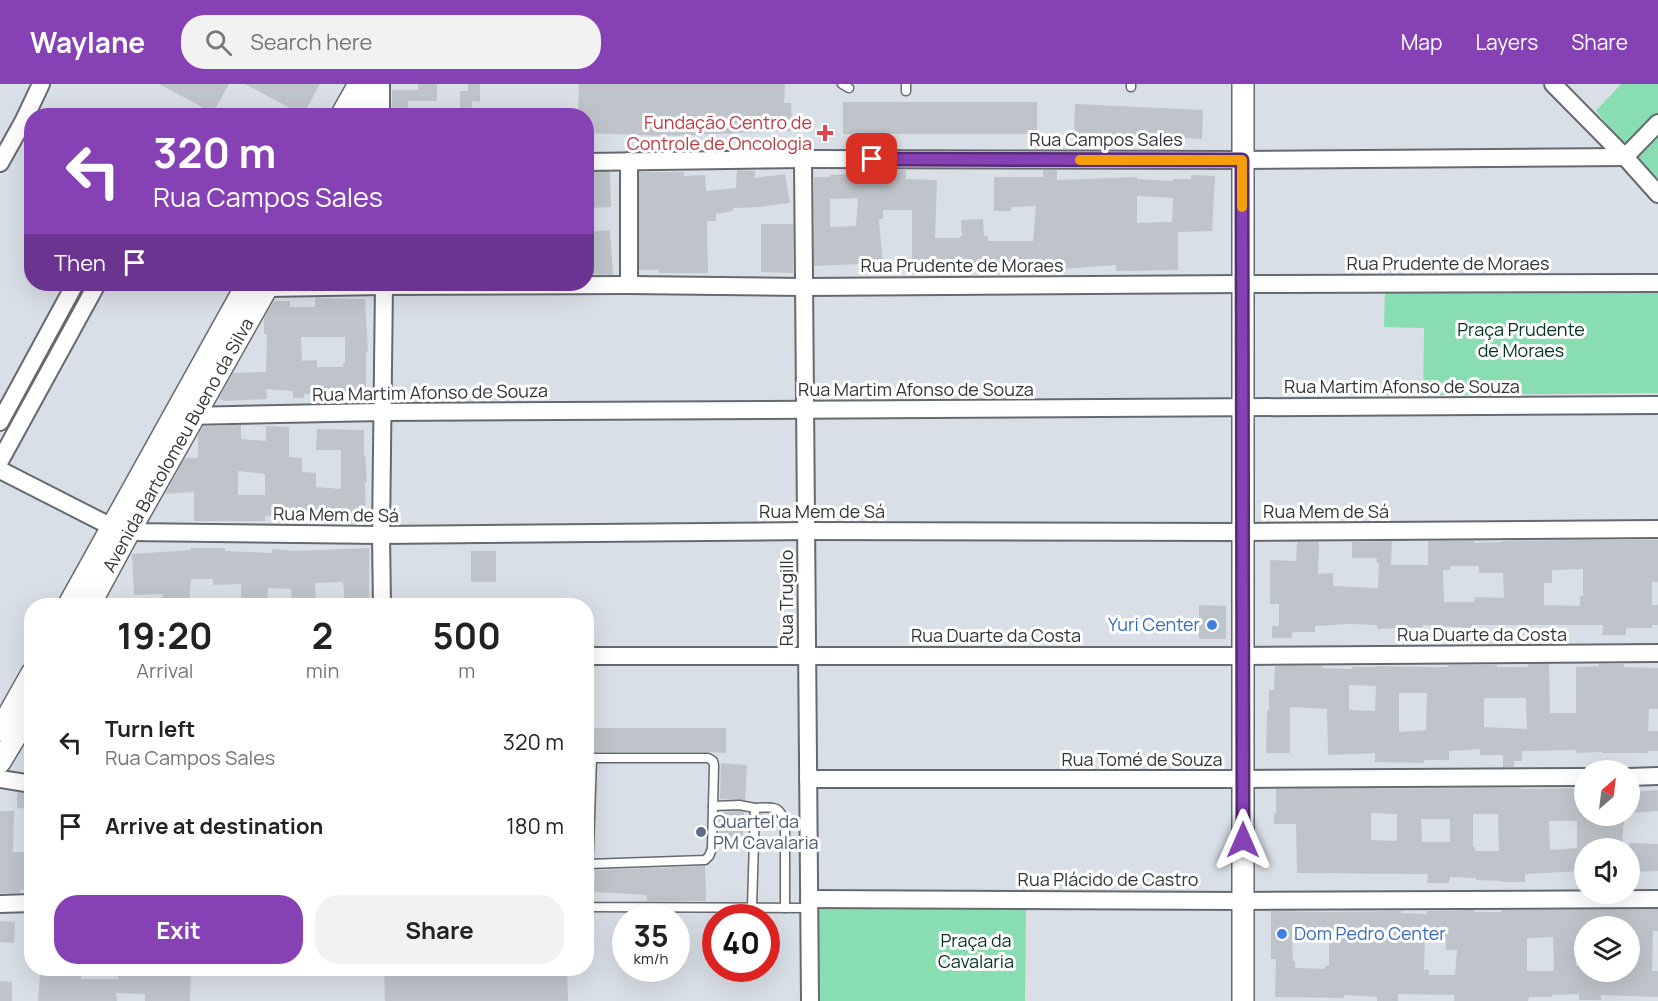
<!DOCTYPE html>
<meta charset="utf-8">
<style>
body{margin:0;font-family:Manrope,sans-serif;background:#f2f2f2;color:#222;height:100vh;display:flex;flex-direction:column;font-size:22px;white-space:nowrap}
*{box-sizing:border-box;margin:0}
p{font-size:20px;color:#767676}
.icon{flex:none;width:33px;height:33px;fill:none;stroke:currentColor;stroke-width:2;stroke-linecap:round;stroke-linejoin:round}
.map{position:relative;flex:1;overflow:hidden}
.sheet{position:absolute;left:24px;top:514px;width:570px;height:378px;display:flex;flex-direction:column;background:#fff;border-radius:24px;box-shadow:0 6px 24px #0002}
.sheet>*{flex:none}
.top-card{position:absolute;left:24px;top:24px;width:570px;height:183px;border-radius:24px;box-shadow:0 6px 24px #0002;background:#8641b5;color:#fff;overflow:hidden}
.needle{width:39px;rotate:28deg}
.fabs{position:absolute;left:1574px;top:676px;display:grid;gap:12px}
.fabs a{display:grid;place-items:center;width:66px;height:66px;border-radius:50%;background:#fff;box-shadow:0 6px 24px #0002;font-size:30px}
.speed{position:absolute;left:612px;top:820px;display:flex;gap:12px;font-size:30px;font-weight:700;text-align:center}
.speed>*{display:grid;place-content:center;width:78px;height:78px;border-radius:50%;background:#fff;box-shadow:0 6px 24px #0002;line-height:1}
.speed small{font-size:15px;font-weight:400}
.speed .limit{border:9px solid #d22;background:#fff;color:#111}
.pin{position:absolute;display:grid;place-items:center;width:51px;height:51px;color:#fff;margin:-26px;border-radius:12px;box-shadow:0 3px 9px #0006}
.me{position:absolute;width:66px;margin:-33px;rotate:0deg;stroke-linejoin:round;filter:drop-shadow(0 0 4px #0008)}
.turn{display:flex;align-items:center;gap:21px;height:126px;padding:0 30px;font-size:27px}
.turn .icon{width:78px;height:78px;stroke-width:2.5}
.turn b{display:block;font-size:42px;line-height:51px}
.then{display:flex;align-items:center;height:57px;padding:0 30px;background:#0003;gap:12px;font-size:22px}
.eta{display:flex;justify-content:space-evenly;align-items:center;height:102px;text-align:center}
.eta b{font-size:36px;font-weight:700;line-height:42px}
.action{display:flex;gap:12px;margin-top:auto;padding:12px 30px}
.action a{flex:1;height:69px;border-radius:24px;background:#8641b5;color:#fff;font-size:24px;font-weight:700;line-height:69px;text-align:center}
.action a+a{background:#f2f2f2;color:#222}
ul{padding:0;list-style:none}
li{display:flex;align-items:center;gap:18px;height:84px;padding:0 30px}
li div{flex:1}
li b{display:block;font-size:22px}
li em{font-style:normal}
header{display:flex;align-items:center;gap:36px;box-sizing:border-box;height:84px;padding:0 30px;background:#8641b5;color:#fff}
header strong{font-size:28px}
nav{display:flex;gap:33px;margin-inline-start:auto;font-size:21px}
.search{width:420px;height:54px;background:#f2f2f2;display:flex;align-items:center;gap:15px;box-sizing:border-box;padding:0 21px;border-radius:24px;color:#767676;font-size:22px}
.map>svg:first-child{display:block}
.green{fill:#88deb1}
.building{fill:#bfc4cb;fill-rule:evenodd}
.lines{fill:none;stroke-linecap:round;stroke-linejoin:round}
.service-casing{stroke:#656a70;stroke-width:11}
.minor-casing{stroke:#656a70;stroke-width:20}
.tertiary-casing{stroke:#656a70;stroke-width:24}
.service{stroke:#fff;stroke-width:8}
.minor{stroke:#fff;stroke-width:16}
.tertiary{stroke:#fff;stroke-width:21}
.route-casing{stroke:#572a76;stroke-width:15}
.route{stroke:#8641b5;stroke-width:10}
.slow{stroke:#f59e0b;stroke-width:10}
.health-dot{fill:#e0444e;stroke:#fff;stroke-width:2}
.shop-dot{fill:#3f7fe0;stroke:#fff;stroke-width:2}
.service-dot{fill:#5c6f8a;stroke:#fff;stroke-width:2}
.labels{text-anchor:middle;stroke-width:6;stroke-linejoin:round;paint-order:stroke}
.health-label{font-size:18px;fill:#be3a42;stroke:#fff;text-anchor:end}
.street-label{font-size:18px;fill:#333538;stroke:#fff}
.park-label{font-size:18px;fill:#043420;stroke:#fff}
.shop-label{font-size:18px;fill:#366cbe;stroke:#fff;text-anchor:end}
.service-label{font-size:18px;fill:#4e5e75;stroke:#fff;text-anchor:start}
</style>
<header>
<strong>Waylane</strong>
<div class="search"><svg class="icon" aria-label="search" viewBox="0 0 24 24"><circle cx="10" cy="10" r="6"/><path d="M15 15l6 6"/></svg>Search here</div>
<nav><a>Map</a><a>Layers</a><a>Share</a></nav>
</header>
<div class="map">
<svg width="1658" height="917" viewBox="0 0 1658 917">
<rect width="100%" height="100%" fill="#d9dfe6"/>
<!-- green -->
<g class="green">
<polygon points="1621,0 1658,0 1658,95 1618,54 1596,27"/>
<polygon points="1658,202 1658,309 1423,311 1424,244 1384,243 1385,204"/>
<polygon points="1026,816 1025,917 816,917 814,823"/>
</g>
<!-- building -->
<g class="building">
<polygon points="159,0 229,0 213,29"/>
<polygon points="245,0 320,0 303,31"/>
<polygon points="418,0 437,0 437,17 408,17 408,28 392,28 392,6 418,6"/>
<polygon points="468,0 480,0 480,18 472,17 472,32 460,32 460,7 468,7"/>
<polygon points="579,0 785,0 784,19 791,19 792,47 666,52 586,49 586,32 578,32"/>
<rect x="843" y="18" width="194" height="32"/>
<polygon points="1075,20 1203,26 1202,55 1074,49"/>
<polygon points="737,86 755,87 755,94 785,90 790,119 759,123 733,124 733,127 716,130 716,137 707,137 708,189 659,189 659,186 639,186 639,88 684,88 684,92 705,91 706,107 736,104"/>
<path d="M889,86H906V95L937,96L935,154H960V152H962L961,136L983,135L984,152H988V157H1033L1036,122L1011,123V127H994V93H1043V86H1057V96L1137,93V95L1173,97V95H1191V91L1215,92L1212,147L1178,148V186L1116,187V181L1049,186L1012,184V182L988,184V187H960V190H940V184H912V126H883V135H879L883,183L861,184V180L814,182V93H830V91L860,90V93L889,95ZM1137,112L1173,114L1172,138L1137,139ZM858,114L856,142L830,143V115Z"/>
<polygon points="588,88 610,88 611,123 586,124 586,97 588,97"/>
<polygon points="761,140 793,140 793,189 761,188"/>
<polygon points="610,146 613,191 586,190 586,148"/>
<path d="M315,214L365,215L368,267L366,268V312H344V310H304V314H293V307L266,305L267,315L224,317L219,314L233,289L266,288L267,250H264V234L274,217H290V223H315ZM301,253H345V279H343V283H317V276L302,277Z"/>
<path d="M241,341V355L266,357V342L289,343V373L302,374V388L316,389V403L341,405V366H316L317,345L364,346V371H365L367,398H365L366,438H338V433L312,431V434L265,432V437H194V408L165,410L185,374H198V352L203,342ZM238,387L265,390V411H238Z"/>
<path d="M1578,456H1658V498H1652V521H1658V541H1652V544H1626V551H1602L1603,541H1472V544L1423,541V543L1377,545V541L1349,540L1315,542V548H1292V554H1272V542H1279V520H1270V476L1296,477L1297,458H1319L1318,490L1333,489V502L1378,504L1379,479L1376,478L1377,474H1352V458L1392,457L1391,481H1428V457H1474V459L1502,458V457ZM1450,482H1479V489H1503L1504,514L1475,513L1474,518H1444L1443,486H1450ZM1583,485V512H1580V522L1544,521V499H1552V486Z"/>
<polygon points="191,464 225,464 225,467 272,469 272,465 294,467 369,464 369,522 345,522 343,498 315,499 316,522 292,522 291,505 268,504 267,522 245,522 245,518 241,518 241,500 213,501 213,495 191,495 189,522 162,522 163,510 134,511 132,470 191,466"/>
<rect x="471" y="467" width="25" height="31"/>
<polygon points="1199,521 1226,522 1226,555 1199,555"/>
<path d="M1528,580H1549L1550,629H1576V583L1599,582V580H1624V583L1658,584V625H1649L1648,647H1658V667H1648V669H1602V668L1577,669L1576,666L1522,667V677H1514V683H1503V671H1480V665L1449,667V676H1424V679L1375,678V669L1328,671L1327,625L1293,623L1290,624V669H1266L1267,626H1269V606H1274L1275,582H1322V584L1352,585V583H1376V582L1427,583H1448V581H1497V583H1528ZM1349,601L1376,602L1375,627L1349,626ZM1399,609H1427L1426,646L1399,648ZM1484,614H1526L1527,645L1484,643Z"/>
<polygon points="586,644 726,644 726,669 708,668 586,668"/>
<polygon points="721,679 747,681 745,716 720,715"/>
<path d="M1515,704L1526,705L1584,704V732L1624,734L1622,765H1584V787L1525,790V798H1501V797L1476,796V794L1450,793L1449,799H1427L1428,790L1297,789L1296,740H1274V729H1276V705ZM1371,729L1397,730V757L1371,756ZM1473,730H1498L1499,767H1475V763H1473ZM1421,735H1450V758H1422ZM1549,737H1577V764L1550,766Z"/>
<polygon points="1658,706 1658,727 1630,729 1629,708"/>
<polygon points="17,708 32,710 32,725 17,724"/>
<polygon points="0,727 14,727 13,768 32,768 32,806 20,806 20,809 0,809"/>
<polygon points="739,727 744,728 743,753 719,751 719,728"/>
<polygon points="1629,759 1658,760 1658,787 1629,788"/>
<polygon points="705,782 706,817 647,817 647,811 594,808 595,786"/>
<path d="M1658,825V847H1653L1652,887H1658V913L1601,911V916H1579V910L1552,911V913H1529L1528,917H1454V911L1398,910V917H1377V913L1344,911V914L1275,913L1276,875H1271V827L1327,828L1401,827V829L1427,830V827L1474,826V828H1501V826ZM1584,843H1629V888H1584V882H1576V858H1584ZM1425,853H1446V866H1457L1455,891H1429V886H1424ZM1553,853L1554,887H1529L1527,886V854ZM1292,854L1329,855V882H1325V885L1295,884V877H1293Z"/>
<polygon points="0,837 15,838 14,859 0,858"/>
<polygon points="44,885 82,885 81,895 118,895 118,885 191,885 190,917 145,917 145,910 116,909 117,917 38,917 40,890 44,891"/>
<polygon points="430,885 567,885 568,917 385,917 384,887 430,886"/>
<polygon points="0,897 12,898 12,917 0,917"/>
</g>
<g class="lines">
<defs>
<g id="service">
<polyline points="842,0 849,4"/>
<polyline points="906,0 906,7"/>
<polyline points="1131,3 1131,0"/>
<polyline points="586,674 592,674 587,823 810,824"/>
<polyline points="713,722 739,721 755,724 752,823"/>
<path d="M755,724C774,723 781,721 785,741V824"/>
<polyline points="588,780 705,776 709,772 712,765 714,681 713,677 708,674 592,674"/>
</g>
<g id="minor">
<polyline points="381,0 381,32"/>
<polyline points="1553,0 1625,73 1658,110"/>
<polyline points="1625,73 1658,39"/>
<polyline points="803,75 810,917"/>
<polyline points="586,78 803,75 1242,76 1625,73"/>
<polyline points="0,79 23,38 41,0"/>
<polyline points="629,201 629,77"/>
<polyline points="267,204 384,202 629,201 804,203 1242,200 1658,199"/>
<polyline points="186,332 382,328 1658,321"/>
<polyline points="0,338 75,200"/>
<polyline points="0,377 97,200"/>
<polyline points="0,386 112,443 129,448 381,451 806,447 1242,448 1658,445"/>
<polyline points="382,522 381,451 384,200"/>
<polyline points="586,572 1242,572 1658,569"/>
<polyline points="1629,693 1658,692"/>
<polyline points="0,695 32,700"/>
<polyline points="808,695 1242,695 1584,693"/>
<polyline points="809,815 1243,817 1658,815"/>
<polyline points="0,820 32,819"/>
</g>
<g id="tertiary">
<polyline points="1243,0 1243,917"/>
<polyline points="341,32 359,0"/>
<polyline points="361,32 378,0"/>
<polyline points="68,522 247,200"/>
<path id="s1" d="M89,522L129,448L269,200"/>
<polyline points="0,646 32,589"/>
<polyline points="0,678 32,625"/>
</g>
</defs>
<!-- service casing -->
<use href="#service" class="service-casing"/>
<!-- minor casing -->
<use href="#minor" class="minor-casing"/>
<!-- tertiary casing -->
<use href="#tertiary" class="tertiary-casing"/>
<!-- service -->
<use href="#service" class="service"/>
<!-- minor -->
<use href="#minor" class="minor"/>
<!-- tertiary -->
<use href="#tertiary" class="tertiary"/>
</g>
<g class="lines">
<defs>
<polyline id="route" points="872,75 1242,76 1243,756"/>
</defs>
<!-- route casing -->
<use href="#route" class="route-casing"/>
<!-- route -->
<use href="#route" class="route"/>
<!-- slow -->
<polyline class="slow" points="1080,76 1242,76 1242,123"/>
</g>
<!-- markers -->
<path class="health-dot" d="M822 40h6v6h6v6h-6v6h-6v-6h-6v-6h6z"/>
<g class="shop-dot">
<circle cx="1212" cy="541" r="6"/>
<circle cx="1282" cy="850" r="6"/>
</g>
<circle class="service-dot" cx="701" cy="748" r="6"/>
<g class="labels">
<!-- health labels -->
<g class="health-label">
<text x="812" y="45">Fundação Centro de<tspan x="812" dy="21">Controle de Oncologia</tspan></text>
</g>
<!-- street labels -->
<g class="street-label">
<text x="1106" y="62">Rua Campos Sales</text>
<text x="1448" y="186">Rua Prudente de Moraes</text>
<text x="962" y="188">Rua Prudente de Moraes</text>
<text x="1402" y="309">Rua Martim Afonso de Souza</text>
<text x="916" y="312">Rua Martim Afonso de Souza</text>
<text transform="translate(430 309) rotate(-1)" y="6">Rua Martim Afonso de Souza</text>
<text dy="6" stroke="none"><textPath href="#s1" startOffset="184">Avenida Bartolomeu Bueno da Silva</textPath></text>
<text x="822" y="434">Rua Mem de Sá</text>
<text x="1326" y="434">Rua Mem de Sá</text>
<text transform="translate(336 431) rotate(1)" y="6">Rua Mem de Sá</text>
<text transform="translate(787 514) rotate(-90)" y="6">Rua Trugillo</text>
<text x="1482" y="557">Rua Duarte da Costa</text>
<text x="996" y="558">Rua Duarte da Costa</text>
<text x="1142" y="682">Rua Tomé de Souza</text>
<text x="1108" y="802">Rua Plácido de Castro</text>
</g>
<!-- park labels -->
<g class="park-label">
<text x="1521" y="252">Praça Prudente<tspan x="1521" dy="21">de Moraes</tspan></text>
<text x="976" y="863">Praça da<tspan x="976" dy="21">Cavalaria</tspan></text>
</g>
<!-- shop labels -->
<g class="shop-label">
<text x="1200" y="547">Yuri Center</text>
<text x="1294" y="856" text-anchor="start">Dom Pedro Center</text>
</g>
<!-- service labels -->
<g class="service-label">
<text x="713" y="744">Quartel da<tspan x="713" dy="21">PM Cavalaria</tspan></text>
</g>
</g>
</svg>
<div class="fabs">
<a><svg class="needle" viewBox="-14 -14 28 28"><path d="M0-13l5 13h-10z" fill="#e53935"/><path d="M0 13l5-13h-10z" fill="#767676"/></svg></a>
<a><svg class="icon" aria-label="sound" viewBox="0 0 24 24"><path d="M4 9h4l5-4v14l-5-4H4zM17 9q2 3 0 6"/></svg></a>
<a><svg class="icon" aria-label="layers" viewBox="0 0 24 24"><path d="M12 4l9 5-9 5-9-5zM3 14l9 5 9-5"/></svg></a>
</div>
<div class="speed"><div>35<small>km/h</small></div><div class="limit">40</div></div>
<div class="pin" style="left:872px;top:75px;background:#d93025"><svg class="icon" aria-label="arrive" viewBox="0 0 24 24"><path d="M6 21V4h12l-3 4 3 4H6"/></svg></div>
<svg class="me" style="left:1243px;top:756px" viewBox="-20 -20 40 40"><path d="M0-17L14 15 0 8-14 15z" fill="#8641b5" stroke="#fff" stroke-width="4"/></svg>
<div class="top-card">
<div class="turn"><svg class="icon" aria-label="left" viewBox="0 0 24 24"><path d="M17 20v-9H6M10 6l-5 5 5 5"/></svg><div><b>320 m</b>Rua Campos Sales</div></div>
<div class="then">Then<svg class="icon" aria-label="arrive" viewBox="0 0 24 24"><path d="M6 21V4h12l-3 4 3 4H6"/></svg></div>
</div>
<section class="sheet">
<div class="eta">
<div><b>19:20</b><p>Arrival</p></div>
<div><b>2</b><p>min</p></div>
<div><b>500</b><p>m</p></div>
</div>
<ul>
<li><svg class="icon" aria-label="left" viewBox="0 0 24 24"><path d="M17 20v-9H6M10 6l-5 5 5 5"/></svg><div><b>Turn left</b><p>Rua Campos Sales</p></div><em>320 m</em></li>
<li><svg class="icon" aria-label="arrive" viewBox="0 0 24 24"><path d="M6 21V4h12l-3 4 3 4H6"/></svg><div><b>Arrive at destination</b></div><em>180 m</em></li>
</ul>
<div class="action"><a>Exit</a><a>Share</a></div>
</section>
</div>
